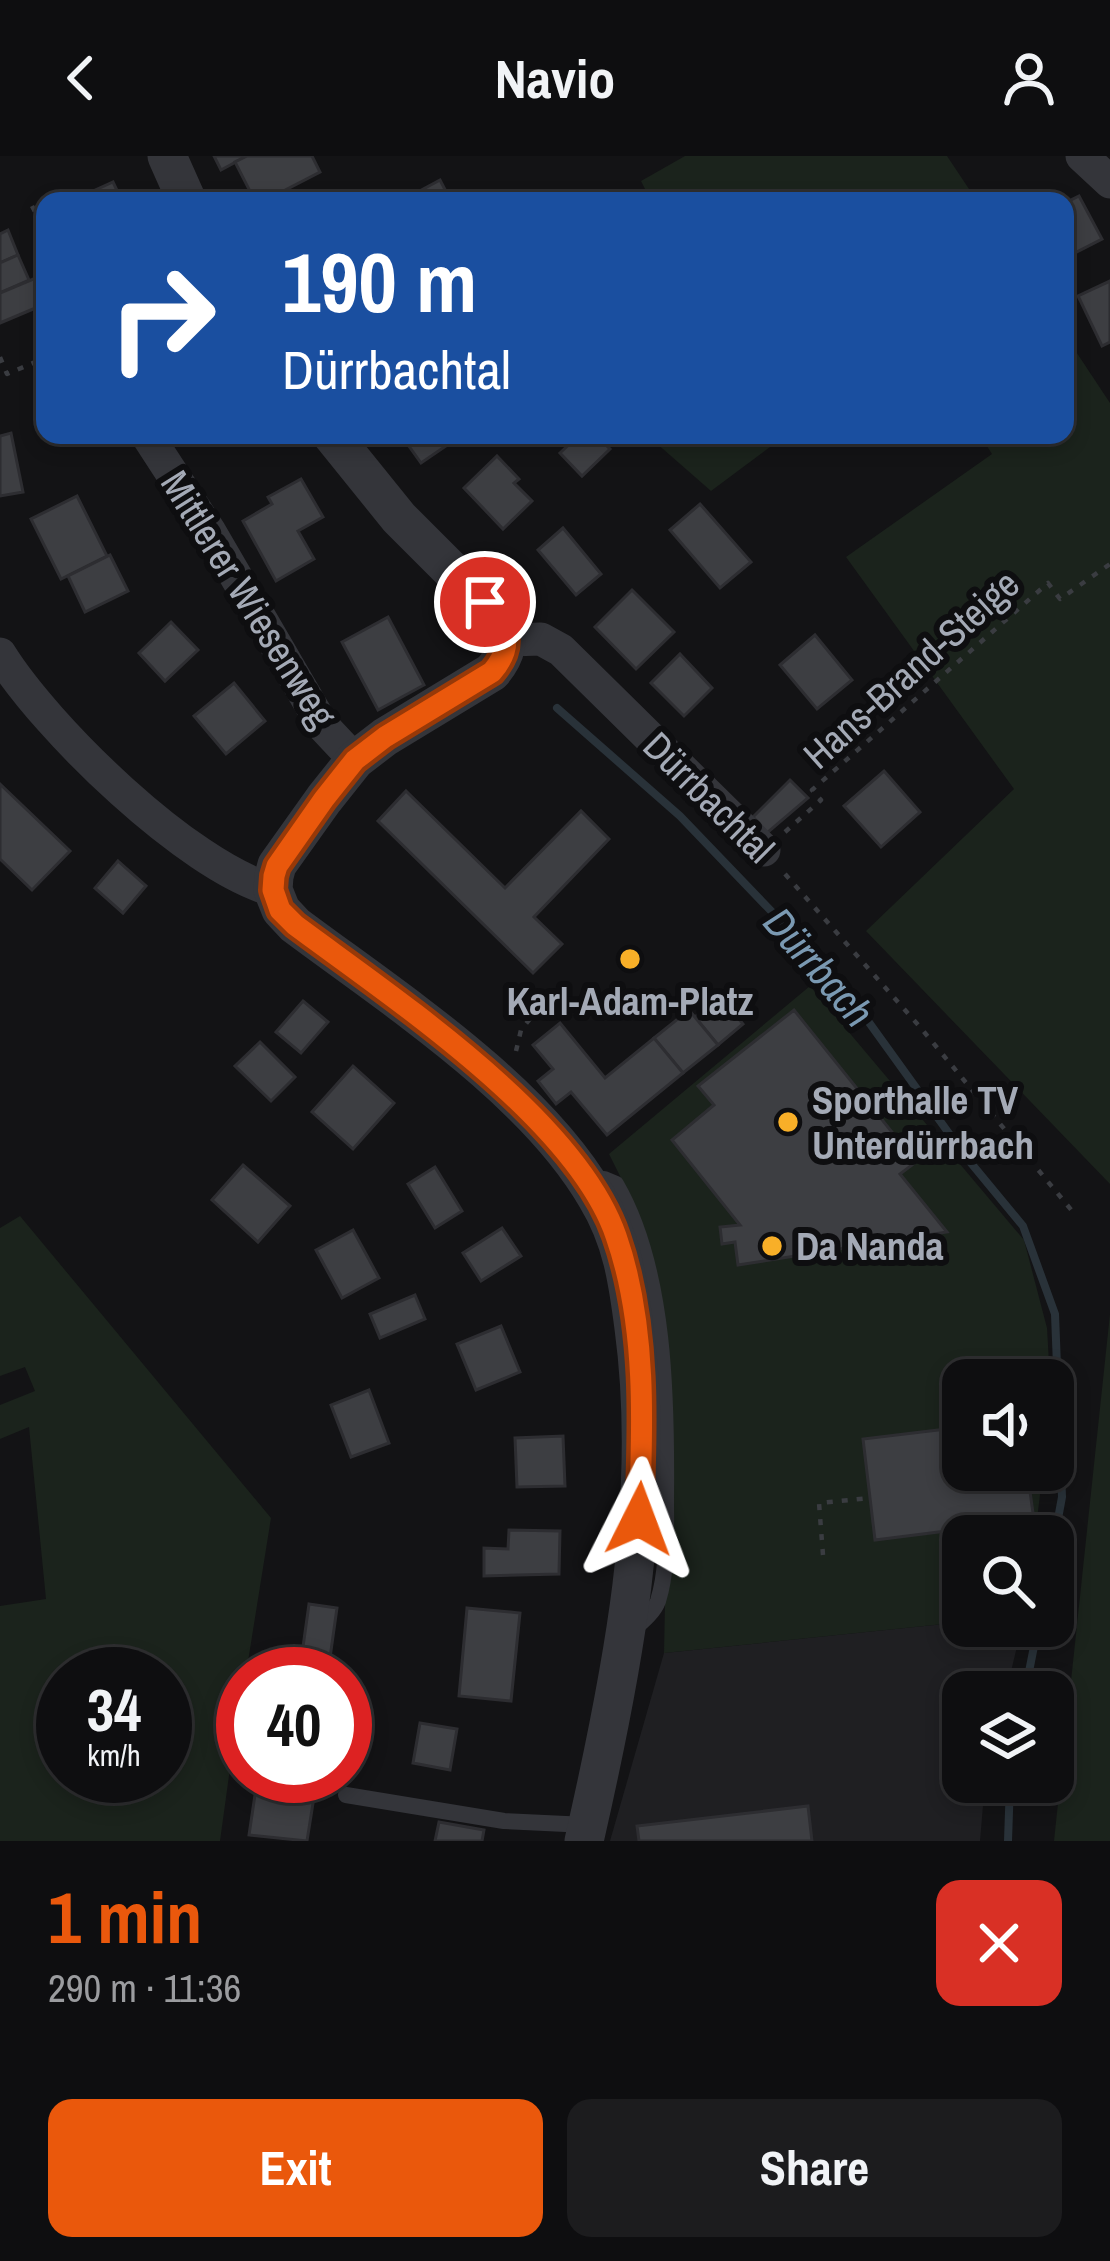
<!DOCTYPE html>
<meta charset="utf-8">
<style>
body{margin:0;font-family:"Archivo Narrow",sans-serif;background:#1c1c1e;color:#f1f3f6;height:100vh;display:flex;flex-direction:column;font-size:45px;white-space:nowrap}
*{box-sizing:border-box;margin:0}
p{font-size:39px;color:#9b9c9f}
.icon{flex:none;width:66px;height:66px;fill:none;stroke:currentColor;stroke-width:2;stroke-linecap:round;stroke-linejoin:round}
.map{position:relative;height:1685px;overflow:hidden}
.sheet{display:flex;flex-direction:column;background:#0e0e10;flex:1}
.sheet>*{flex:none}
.top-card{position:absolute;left:36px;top:36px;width:1038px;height:252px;border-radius:24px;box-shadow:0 6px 18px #0003,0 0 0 3px #2e2e30;background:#1a4fa0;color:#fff;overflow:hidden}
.fabs{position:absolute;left:942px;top:1203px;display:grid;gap:24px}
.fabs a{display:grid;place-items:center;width:132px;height:132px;border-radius:24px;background:#0e0e10;box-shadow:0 6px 18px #0003,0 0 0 3px #2e2e30;font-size:60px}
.speed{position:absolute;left:36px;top:1491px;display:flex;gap:24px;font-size:60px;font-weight:700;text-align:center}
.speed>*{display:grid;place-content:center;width:156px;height:156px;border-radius:50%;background:#0e0e10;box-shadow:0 6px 18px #0003,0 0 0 3px #2e2e30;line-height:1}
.speed small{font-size:30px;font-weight:400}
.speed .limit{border:18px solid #d22;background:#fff;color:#111}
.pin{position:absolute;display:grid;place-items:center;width:102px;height:102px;color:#fff;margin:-51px;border:6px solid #fff;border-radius:50%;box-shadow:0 3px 12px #0007}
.me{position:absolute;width:132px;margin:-66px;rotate:3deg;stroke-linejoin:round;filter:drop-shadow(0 0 9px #0008)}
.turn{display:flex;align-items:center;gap:42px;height:252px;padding:0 48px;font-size:54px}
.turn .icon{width:156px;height:156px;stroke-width:2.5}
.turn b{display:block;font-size:84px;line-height:102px}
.round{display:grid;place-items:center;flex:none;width:126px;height:126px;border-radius:24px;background:#1c1c1e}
.overview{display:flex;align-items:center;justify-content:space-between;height:204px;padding:0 48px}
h1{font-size:72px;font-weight:700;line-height:90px;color:#ea580c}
.primary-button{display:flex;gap:24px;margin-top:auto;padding:24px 48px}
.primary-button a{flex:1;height:138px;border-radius:24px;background:#ea580c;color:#fff;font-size:48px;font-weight:700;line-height:138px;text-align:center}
.primary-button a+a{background:#1c1c1e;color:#f1f3f6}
header{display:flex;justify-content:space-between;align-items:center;height:156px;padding:0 48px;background:#0e0e10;font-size:54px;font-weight:700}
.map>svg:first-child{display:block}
.built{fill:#1f1f22}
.green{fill:#1b231c;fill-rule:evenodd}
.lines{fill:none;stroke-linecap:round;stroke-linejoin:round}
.stream{stroke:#293239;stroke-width:8}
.building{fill:#3d3e42;stroke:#2d2d31;stroke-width:3}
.path{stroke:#3a3c41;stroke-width:4.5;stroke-dasharray:6 9;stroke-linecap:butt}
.service{stroke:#34353a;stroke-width:16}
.minor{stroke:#34353a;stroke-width:33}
.tertiary{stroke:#34353a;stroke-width:39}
.route-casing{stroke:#983908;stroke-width:30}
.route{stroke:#ea580c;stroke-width:21}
.poi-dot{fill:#f8af28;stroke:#0e0e10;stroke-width:4.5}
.labels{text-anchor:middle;stroke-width:12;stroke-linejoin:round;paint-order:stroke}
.street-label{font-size:39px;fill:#a4aab6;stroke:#0e0e10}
.poi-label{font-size:39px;font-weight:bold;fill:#a4aab6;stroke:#0e0e10;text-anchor:start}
.water-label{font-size:42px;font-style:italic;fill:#7a99b2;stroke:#0e0e10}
</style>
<header><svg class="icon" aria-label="back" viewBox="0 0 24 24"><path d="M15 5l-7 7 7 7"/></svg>Navio<svg class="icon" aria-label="person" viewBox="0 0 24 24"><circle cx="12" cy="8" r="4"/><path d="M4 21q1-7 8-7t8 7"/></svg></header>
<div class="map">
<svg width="1110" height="1685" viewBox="0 0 1110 1685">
<rect width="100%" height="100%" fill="#131315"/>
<!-- built -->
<polygon class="built" points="963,1466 963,1470 1022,1470 1006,1536 963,1536 963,1626 985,1626 980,1685 610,1685 664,1497"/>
<!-- green -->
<g class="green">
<polygon points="685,0 947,0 977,45 651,45 641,25"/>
<polygon points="1065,179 1110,247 1110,1028 866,775 1014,633 846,401 992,298 980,279 1065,279"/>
<polygon points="647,279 786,279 711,335"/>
<polygon points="810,830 1024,1084 1047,1172 1050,1224 963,1224 963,1314 1043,1314 1035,1380 963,1380 963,1466 664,1497 668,1299 638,1056 609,998"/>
<path d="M20,1060L271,1362L246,1518H243L220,1685H0V1450L46,1443L29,1271L0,1283V1249L35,1235L25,1211L0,1220V1072ZM165,1518V1620H63V1518Z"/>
<polygon points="1110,1158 1110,1685 1054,1685"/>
</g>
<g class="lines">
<!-- stream -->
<g class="stream">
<polyline points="557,552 680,660 842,829 966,1001 1023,1070 1055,1158 1062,1341 1053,1390"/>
<polyline points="1025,1536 1038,1470"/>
<polyline points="1008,1685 1010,1626"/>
</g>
</g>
<!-- building -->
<g class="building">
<polygon points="214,0 247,0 221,14"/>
<polygon points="247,0 312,0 320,16 264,45 255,45 235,6"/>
<polygon points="440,24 451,45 401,45"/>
<polygon points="113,26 122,45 71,45"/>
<polygon points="1079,40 1102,83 1065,102 1065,47"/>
<polygon points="8,74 18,99 0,107 0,78"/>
<polygon points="18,99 29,124 0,137 0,107"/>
<polygon points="38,121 45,148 0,167 0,137"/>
<polygon points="1110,125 1110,186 1102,190 1078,140"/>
<polygon points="11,277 23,336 0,340 0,280"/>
<polygon points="401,279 462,279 421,307"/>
<polygon points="579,279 596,279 610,293 582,320 560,297"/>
<polygon points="497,300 519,323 514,327 532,345 503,373 464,332"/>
<polygon points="301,323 323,361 298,375 314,403 276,425 243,365 272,348 268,341"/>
<polygon points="77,340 107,400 61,423 31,363"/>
<polygon points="700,348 751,406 720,432 670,374"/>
<polygon points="563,372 601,418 576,439 538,394"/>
<polygon points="110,399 128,435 85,456 68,420"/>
<polygon points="632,434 674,476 636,513 595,471"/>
<polygon points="388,461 424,529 378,554 342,486"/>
<polygon points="171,466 198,494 165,525 139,497"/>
<polygon points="815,479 852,524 817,553 780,509"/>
<polygon points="680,498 712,532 684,560 651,527"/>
<polygon points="234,527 265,565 226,598 194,560"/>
<polygon points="884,615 920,656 881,691 844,650"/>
<polygon points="790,624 808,642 767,677 753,661"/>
<polygon points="0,628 70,695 32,734 0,703"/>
<polygon points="406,635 505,732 581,655 609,683 534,761 562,788 533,817 378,665"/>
<polygon points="118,705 146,730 123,757 95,732"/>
<polygon points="720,840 743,868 718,889 695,861"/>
<polygon points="303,845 328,866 301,897 276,876"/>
<polygon points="689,854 718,889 683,917 654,882"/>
<polygon points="794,854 916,1006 900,1018 947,1076 738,1109 735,1086 722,1088 720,1071 740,1069 672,984 714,949 698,930"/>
<polygon points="560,867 605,922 654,882 683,917 607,979 571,936 556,948 538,925 553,913 533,889"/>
<polygon points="260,886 295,921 271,945 235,910"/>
<polygon points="353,910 394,947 353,993 312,956"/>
<polygon points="243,1009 290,1050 258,1086 212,1044"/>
<polygon points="435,1011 462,1055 435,1072 408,1028"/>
<polygon points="502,1072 521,1100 481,1125 463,1097"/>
<polygon points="353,1074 379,1122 342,1142 316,1094"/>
<polygon points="415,1139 425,1163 380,1182 370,1158"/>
<polygon points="501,1170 520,1216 476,1234 457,1188"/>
<polygon points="369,1234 389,1287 351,1301 331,1249"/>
<polygon points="963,1271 963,1314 1027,1314 1034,1364 875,1384 863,1283"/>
<polygon points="563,1280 565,1330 517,1331 515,1282"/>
<polygon points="509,1374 560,1375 559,1418 484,1420 484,1392 508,1393"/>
<polygon points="309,1448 337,1452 329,1509 301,1505"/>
<polygon points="467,1452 520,1457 511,1545 459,1540"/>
<polygon points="420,1567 457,1573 450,1614 413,1607"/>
<polygon points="256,1632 314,1641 307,1685 249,1679"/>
<polygon points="808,1650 812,1685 639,1685 637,1670"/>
<polygon points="439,1666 484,1674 482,1685 435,1685"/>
</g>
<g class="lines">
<!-- path -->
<g class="path">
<polyline points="32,50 45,75"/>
<polyline points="0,201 7,218 45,202"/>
<polyline points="785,676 821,644 812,634 1048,427 1060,443 1110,408"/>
<polyline points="785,718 920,871 1073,1056"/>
<polyline points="516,895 521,874 533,859"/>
<polyline points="823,1399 819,1347 870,1342"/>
</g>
<!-- service -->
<g class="service">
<path d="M590,1029L604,1023L616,1028C666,1114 667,1246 666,1344C666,1377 668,1413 658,1445C654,1456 643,1465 634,1473"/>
<polyline points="346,1639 504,1665 587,1669"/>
</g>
<!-- minor -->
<g class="minor">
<polyline points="1082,0 1110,26"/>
<polyline points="147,279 210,376 323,570 355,604"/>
<polyline points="509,484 541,483 561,494 764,694"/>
<path d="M0,498C46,572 188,711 273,734"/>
</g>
<!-- tertiary -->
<g class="tertiary">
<polyline points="167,0 187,45"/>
<path d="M332,279L399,362L502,465C509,486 507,498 492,516L385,581L355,604L324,643L277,709L274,720L273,734L281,754L295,769C394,843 535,934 597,1042C622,1083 628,1125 634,1172C657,1342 622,1519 584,1685"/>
</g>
</g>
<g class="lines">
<defs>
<path id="route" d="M485,446C507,470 515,489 492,516L385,581L355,604L324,643L277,710L274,720L273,734L280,754L295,769C393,842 576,963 616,1080C647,1168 643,1271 639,1363"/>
</defs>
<!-- route casing -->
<use href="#route" class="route-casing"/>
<!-- route -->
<use href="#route" class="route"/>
</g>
<!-- markers -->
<g class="poi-dot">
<circle cx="630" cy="803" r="12"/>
<circle cx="788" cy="966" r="12"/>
<circle cx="772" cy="1090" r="12"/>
</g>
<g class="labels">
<!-- street labels -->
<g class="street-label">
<text transform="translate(249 443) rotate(58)" y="14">Mittlerer Wiesenweg</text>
<text transform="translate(911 513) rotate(-42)" y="14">Hans-Brand-Steige</text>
<text transform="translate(709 641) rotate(45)" y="14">Dürrbachtal</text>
</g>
<!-- poi labels -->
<g class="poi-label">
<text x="630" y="859" text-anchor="middle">Karl-Adam-Platz</text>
<text x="812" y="958">Sporthalle TV<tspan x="812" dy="45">Unterdürrbach</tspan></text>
<text x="796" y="1104">Da Nanda</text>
</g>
<!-- water labels -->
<g class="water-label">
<text transform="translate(819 811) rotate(49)" y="15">Dürrbach</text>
</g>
</g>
</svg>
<div class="fabs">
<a><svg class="icon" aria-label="sound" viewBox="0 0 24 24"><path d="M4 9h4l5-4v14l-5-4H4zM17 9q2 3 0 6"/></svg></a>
<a><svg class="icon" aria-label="search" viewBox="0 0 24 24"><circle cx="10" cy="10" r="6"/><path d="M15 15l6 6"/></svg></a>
<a><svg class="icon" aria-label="layers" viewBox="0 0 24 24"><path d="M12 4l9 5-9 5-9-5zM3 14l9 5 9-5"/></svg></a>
</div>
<div class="speed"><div>34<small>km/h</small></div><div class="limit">40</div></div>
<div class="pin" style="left:485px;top:446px;background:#d93025"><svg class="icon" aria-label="arrive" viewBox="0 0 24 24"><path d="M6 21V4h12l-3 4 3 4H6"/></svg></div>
<svg class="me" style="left:639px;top:1363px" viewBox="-20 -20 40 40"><path d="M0-17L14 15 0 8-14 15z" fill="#ea580c" stroke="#fff" stroke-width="4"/></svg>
<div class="top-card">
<div class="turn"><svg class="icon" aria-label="right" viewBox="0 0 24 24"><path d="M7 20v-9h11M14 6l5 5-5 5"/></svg><div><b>190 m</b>Dürrbachtal</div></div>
</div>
</div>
<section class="sheet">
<div class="overview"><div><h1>1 min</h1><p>290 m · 11:36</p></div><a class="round" style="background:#d93025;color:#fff"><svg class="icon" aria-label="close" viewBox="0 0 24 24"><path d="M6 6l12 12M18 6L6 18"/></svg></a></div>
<div class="primary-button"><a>Exit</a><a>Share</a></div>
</section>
